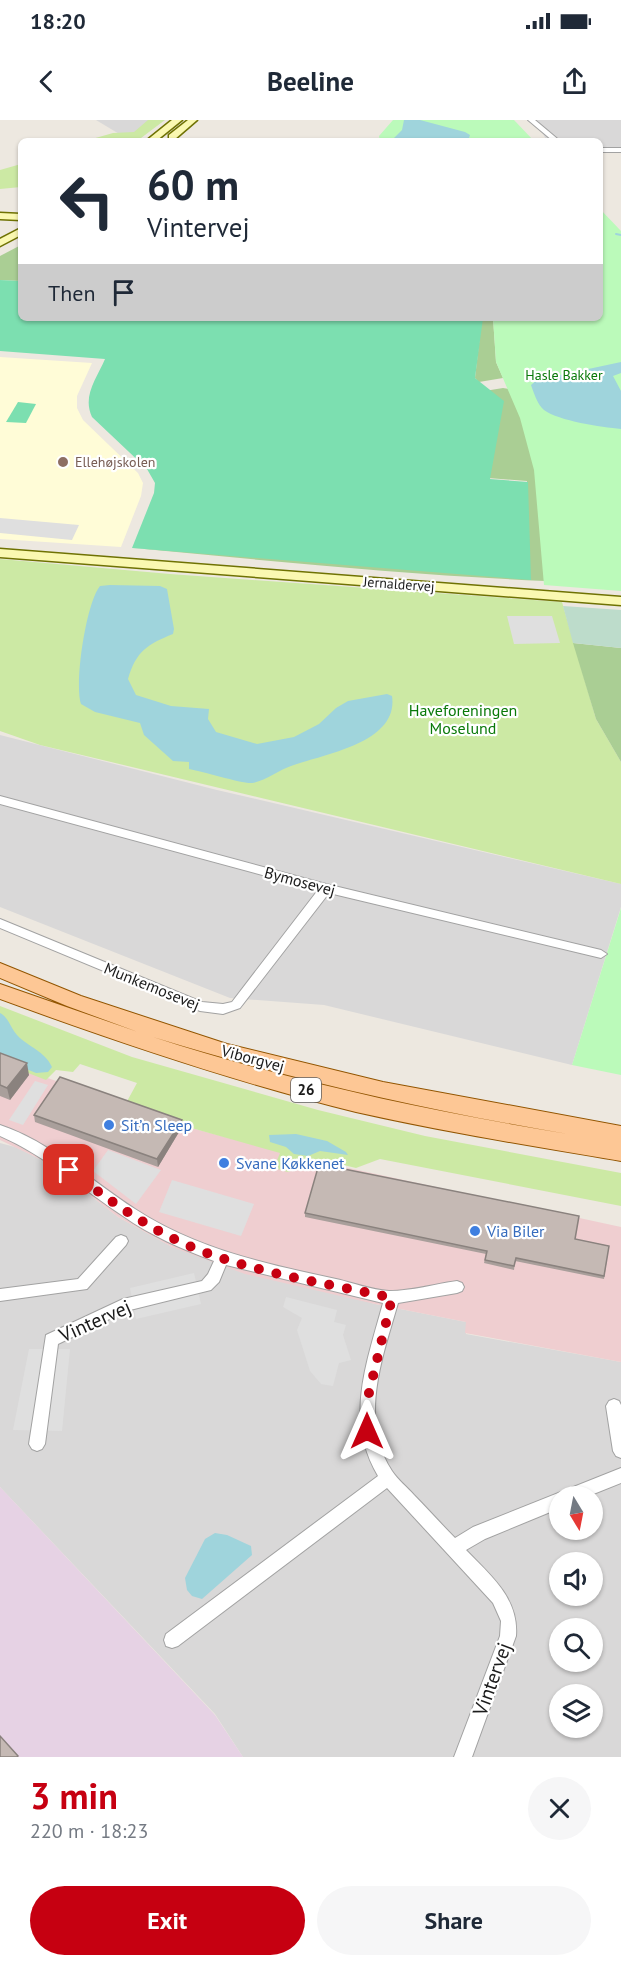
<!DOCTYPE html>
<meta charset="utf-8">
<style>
body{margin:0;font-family:"PT Sans",sans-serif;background:#f6f6f7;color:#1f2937;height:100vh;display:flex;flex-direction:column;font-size:22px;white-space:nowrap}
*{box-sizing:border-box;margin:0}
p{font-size:20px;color:#747a83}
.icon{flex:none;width:33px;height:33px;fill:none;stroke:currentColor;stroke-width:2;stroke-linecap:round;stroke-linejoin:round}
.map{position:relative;height:1637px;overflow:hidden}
.drawer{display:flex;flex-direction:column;background:#fff;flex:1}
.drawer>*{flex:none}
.hud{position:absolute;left:18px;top:18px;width:585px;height:183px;border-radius:9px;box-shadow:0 2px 4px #0004;background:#fff;color:#1f2937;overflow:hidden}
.needle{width:39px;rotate:170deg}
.controls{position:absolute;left:549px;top:1366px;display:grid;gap:12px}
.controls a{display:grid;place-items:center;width:54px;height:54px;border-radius:50%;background:#fff;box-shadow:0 2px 4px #0004;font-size:30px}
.pin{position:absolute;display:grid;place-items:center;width:51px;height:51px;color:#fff;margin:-26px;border-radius:12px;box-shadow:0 3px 9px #0006}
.me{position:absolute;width:66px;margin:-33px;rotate:0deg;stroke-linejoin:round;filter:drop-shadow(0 0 4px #0008)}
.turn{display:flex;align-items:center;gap:21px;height:126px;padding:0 30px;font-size:27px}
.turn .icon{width:78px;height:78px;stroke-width:2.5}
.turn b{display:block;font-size:42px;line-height:51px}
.then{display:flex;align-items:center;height:57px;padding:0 30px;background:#0003;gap:12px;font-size:22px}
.round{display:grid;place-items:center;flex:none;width:63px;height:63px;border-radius:32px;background:#f6f6f7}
.summary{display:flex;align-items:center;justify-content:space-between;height:102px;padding:0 30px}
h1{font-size:36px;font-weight:700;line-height:45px;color:#c60011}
.cta{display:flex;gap:12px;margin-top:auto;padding:12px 30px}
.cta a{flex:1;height:69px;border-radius:36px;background:#c60011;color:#fff;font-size:24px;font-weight:700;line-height:69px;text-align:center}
.cta a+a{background:#f6f6f7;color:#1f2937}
.status{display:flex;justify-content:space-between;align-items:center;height:42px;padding:0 30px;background:#fff;direction:ltr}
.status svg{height:16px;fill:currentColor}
header{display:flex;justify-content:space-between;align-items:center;height:78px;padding:0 30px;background:#fff;font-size:27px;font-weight:700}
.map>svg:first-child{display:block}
.residential{fill:#d9d8d8;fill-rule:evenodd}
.commercial{fill:#efced0}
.industrial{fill:#e6d2e4}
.education{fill:#fffcd7}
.grass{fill:#cce9a4}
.forest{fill:#aace94}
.wetland{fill:#bddccb}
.park{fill:#bbfaba}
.pitch{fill:#7cdfb0}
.parking{fill:#dfdfdf}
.water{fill:#9fd4dc}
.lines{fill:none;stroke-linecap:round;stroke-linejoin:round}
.stream{stroke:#9fd4dc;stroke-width:2}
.street-casing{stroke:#a2a2a2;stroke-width:2}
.secondary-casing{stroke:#6f7203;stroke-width:3}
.primary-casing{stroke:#925500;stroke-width:2}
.street{fill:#fff;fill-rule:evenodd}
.secondary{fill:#faf8b1;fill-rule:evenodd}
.primary{fill:#fdc795;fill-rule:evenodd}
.wall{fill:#a99f9b}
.shaded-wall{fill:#8a827e}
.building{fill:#c5b9b4;stroke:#8a827e;stroke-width:1.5}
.route{stroke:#c60011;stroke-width:10;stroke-dasharray:0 18}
.education-dot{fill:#8d6e63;stroke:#fff;stroke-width:2}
.shop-dot{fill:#3f7fe0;stroke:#fff;stroke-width:2}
.labels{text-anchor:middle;stroke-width:4.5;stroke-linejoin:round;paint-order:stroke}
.far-park-label{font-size:14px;fill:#097909;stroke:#fff}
.far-education-label{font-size:14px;fill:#785e54;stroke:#fff;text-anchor:start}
.far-street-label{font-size:14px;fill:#1b1b1b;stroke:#fff}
.shield{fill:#fff;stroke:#5f5f5f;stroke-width:1.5}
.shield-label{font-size:15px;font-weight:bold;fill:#1b1b1b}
.park-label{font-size:16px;fill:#097909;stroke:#fff}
.street-label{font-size:16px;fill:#1b1b1b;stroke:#fff}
.shop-label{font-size:16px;fill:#366cbe;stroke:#fff;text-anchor:start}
.near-street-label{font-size:20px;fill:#1b1b1b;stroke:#fff}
</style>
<div class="status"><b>18:20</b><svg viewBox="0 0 49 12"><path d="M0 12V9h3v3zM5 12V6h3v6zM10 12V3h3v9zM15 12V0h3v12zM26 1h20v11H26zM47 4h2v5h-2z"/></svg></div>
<header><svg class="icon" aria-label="back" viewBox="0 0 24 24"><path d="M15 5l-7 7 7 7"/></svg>Beeline<svg class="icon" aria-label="share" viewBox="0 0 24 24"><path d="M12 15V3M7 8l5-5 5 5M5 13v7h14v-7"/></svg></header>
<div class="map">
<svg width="621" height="1637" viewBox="0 0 621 1637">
<rect width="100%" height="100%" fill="#ede8e0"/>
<!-- residential -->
<g class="residential">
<polygon points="96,0 157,0 131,21"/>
<polygon points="535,0 621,0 621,32 600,33 600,21 547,21"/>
<polygon points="0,615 217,670 621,764 621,787 572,945 324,885 230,878 0,787"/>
<path d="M0,1023L15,1027L50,1044L118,1097L172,1127L375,1184L466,1202V1214L621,1242V1637H243L215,1594L0,1367ZM560,1377H592V1410H560ZM560,1443H592V1476H560ZM560,1509H592V1542H560ZM560,1575H592V1608H560Z"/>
</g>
<!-- commercial -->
<polygon class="commercial" points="0,939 36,954 195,1009 316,1041 621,1107 621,1242 465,1213 466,1202 375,1184 245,1154 172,1127 118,1097 50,1044 0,1020"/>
<!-- industrial -->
<polygon class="industrial" points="0,1367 215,1595 243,1637 0,1637"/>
<!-- education -->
<polygon class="education" points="0,237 92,243 77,276 77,288 83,300 138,353 143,363 141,376 121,427 0,419"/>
<!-- grass -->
<g class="grass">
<polygon points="148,0 165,0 137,21 96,21 92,19 113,13 134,12"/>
<polygon points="21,44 21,67 0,69 0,50"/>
<polygon points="0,439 170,454 562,482 596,599 621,642 621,764 40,625 0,611"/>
<polygon points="0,886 132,937 318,990 425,1016 621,1053 621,1086 380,1039 356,1048 319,1039 288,1052 274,1048 280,1033 195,1009 125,985 137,963 80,944 73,952 56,950 46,960 0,942"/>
</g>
<!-- forest -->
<g class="forest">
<polygon points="21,125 21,161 0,160 0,136"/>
<polygon points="482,198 493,198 496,242 503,258 479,262 475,258"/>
<path d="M503,268L509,269L515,277L541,357L545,461C408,455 271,441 134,428L522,453L527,361L488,358L466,274Z"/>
<polygon points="573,523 621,528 621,642 596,599"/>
</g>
<!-- wetland -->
<polygon class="wetland" points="563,486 621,490 621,528 573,523"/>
<!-- park -->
<g class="park">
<polygon points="393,0 514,0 534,21 380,21 379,16"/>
<polygon points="600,89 621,111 621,471 544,465 534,350 520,298 496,242 493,198 600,198"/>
<polygon points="621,788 621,955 572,945"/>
</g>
<!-- pitch -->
<g class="pitch">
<path d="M0,160L21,161V198H483L475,258L504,281L490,359L528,362L531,460L132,428L154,373L155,363L147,349L92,297C82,276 97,258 105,239L0,231Z"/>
<polygon points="18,282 36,284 26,303 6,302"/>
</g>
<!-- parking -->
<g class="parking">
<polygon points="0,398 79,405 72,420 0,413"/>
<polygon points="507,496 552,496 560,523 514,524"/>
<polygon points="35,961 48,965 23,1005 9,1000"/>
<polygon points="108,1030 161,1050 136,1084 93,1051"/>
<polygon points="172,1060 254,1084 241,1116 159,1092"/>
<polygon points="194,1153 201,1184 136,1199 130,1168"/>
<polygon points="286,1177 337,1190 334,1202 346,1205 343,1215 351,1240 339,1243 333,1266 321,1264 310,1251 297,1210 302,1198 283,1187"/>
<polygon points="29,1229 70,1229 62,1311 13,1310"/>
</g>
<!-- water -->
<g class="water">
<polygon points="404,0 420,0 465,12 470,15 468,21 391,21 402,10"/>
<path d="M621,242V253L613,256L621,271V309C601,307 559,301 544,290C537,284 534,273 531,265L537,260Z"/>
<path d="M110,465L160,466L167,469L174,509L173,514C148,524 136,531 128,559L136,575L171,586L209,589L208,599L216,612L257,624L294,617L319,604L336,588L348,581L387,574L392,576C399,623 324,634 291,646C279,650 265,661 252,663C243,664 201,651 189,649V642L173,641L144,615L140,603L95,592L81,584C74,564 86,483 100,466Z"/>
<path d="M0,893C9,898 10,907 17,915C28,927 45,931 52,947L48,952L36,953L0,938Z"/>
<polygon points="296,1014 327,1021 346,1032 348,1035 320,1031 308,1036 294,1034 286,1027 270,1022 269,1015"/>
<polygon points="215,1413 227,1415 251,1426 252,1435 202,1479 192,1476 187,1470 185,1458 205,1419"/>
</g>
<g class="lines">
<!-- stream -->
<polyline class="stream" points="616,114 621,115"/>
<defs>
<g id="street">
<polygon points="528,0 535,0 560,21 553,21"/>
<rect x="600" y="28" width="21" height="4"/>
<polygon points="0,676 326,764 601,830 607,834 601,838 329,773 240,888 223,894 200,891 0,808 0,799 202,882 223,884 232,882 318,770 0,684"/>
<path d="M0,1005C51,1022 91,1061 135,1089C196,1129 266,1144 336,1159C354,1163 371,1170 389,1171C412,1171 435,1164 457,1161L462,1163L464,1167L462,1171L457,1173L398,1183C383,1236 358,1300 392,1351C398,1360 407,1367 414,1375C428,1389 441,1404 455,1418L473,1407L621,1348V1363L586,1377H560V1388L485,1419L466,1430C490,1455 519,1478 516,1516L472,1637H454L500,1516L501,1501L493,1483L387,1368L178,1526L172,1528L166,1526L164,1520L166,1514L378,1356C344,1299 367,1242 383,1183L226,1145L219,1162L211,1170L126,1191L58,1224L45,1324L42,1329L37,1331L32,1329L29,1324L46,1215L123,1179L202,1161L208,1154L214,1141C182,1129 151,1116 123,1096C82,1069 46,1036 0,1016Z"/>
<polygon points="121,1115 126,1117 128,1121 126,1125 87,1169 0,1181 0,1169 78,1159 116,1117"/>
<polygon points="614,1279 619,1281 621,1285 621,1338 616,1336 613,1331 606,1286 609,1281"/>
</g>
<g id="secondary">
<polygon points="172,0 182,0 156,21 146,21"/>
<polygon points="188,0 197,0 175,19 169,19 169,15"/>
<polygon points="0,93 21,94 21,100 0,99"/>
<polygon points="21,108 21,115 0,126 0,119"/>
<polygon points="0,429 621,477 621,485 0,437"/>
</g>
<path id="primary" d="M0,843L81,876L227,924L383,962L621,1006V1041C533,1026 444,1012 356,992C235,962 117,922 0,879V864L138,912L67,886L0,858ZM153,917C289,959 427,990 568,1014C427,991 289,961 153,917Z"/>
</defs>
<!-- street casing -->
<use href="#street" class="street-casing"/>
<!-- secondary casing -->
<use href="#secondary" class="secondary-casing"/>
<!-- primary casing -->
<use href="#primary" class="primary-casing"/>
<!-- street -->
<use href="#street" class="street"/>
<!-- secondary -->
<use href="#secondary" class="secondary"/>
<!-- primary -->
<use href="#primary" class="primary"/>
</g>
<!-- wall -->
<g class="wall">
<polygon points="0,933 29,955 10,980 0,976"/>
<polygon points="34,995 182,1000 182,1007 158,1047 35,1002"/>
<polygon points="305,1093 575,1119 609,1126 604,1159 515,1141 514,1150 484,1143 486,1134 305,1097"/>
</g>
<!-- shaded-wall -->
<g class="shaded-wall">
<polygon points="27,943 29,955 10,980 7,968"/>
<polygon points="182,1000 182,1007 158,1047 157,1039"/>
</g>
<!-- building -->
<g class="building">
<polygon points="0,933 27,943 7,968 0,965"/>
<polygon points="60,957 182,1000 157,1039 34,995"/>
<polygon points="319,1044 579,1096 575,1119 609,1126 604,1156 516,1138 514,1146 485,1140 487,1131 305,1093"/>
<polygon points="0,1616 18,1636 17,1637 0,1637"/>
</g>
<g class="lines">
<!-- route -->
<path class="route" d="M69,1050C101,1074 132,1097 168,1116C236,1151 318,1161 392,1178L368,1277L367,1311"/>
</g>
<!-- markers -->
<circle class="education-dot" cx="63" cy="342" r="6"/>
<g class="shop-dot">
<circle cx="109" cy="1005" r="6"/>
<circle cx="224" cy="1043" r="6"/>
<circle cx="475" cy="1111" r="6"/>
</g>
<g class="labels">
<!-- far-park labels -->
<g class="far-park-label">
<text x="564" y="260">Hasle Bakker</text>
</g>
<!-- far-education labels -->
<g class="far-education-label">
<text x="75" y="347">Ellehøjskolen</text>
</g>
<!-- far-street labels -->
<g class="far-street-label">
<text transform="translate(399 464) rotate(4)" y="5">Jernaldervej</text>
</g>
<!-- shield labels -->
<rect class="shield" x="291" y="958" width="30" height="24" rx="4.5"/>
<g class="shield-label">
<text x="306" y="975">26</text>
</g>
<!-- park labels -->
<g class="park-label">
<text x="463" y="596">Haveforeningen<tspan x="463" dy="18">Moselund</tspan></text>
</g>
<!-- street labels -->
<g class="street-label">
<text transform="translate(300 761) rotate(15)" y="6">Bymosevej</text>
<text transform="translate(152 866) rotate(22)" y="6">Munkemosevej</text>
<text transform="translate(253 938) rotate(15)" y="6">Viborgvej</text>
</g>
<!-- shop labels -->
<g class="shop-label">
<text x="121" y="1011">Sit’n Sleep</text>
<text x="236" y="1049">Svane Køkkenet</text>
<text x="487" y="1117">Via Biler</text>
</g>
<!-- near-street labels -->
<g class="near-street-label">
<text transform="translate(95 1201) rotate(-24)" y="7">Vintervej</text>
<text transform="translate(492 1559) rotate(-70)" y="7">Vintervej</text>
</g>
</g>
</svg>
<div class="controls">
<a><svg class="needle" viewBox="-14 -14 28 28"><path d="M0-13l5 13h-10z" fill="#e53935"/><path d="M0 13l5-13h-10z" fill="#747a83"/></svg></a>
<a><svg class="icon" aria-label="sound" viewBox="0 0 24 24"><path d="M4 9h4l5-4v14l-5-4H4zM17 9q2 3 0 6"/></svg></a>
<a><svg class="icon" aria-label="search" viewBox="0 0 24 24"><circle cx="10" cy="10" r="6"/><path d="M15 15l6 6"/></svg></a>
<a><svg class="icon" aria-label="layers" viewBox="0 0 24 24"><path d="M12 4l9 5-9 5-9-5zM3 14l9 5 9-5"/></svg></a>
</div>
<div class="pin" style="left:69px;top:1050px;background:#d93025"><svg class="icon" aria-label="arrive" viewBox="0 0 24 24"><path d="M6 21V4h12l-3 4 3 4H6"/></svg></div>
<svg class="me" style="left:367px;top:1311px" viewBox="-20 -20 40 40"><path d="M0-17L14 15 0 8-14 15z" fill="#c60011" stroke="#fff" stroke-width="4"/></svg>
<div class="hud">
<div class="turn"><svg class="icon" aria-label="left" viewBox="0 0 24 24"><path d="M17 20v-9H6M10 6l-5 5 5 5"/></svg><div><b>60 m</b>Vintervej</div></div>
<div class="then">Then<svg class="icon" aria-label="arrive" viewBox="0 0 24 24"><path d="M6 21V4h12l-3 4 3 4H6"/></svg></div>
</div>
</div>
<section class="drawer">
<div class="summary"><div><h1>3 min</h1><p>220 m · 18:23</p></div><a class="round"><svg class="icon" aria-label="close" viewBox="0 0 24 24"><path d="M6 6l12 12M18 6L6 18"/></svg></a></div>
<div class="cta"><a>Exit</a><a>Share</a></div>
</section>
